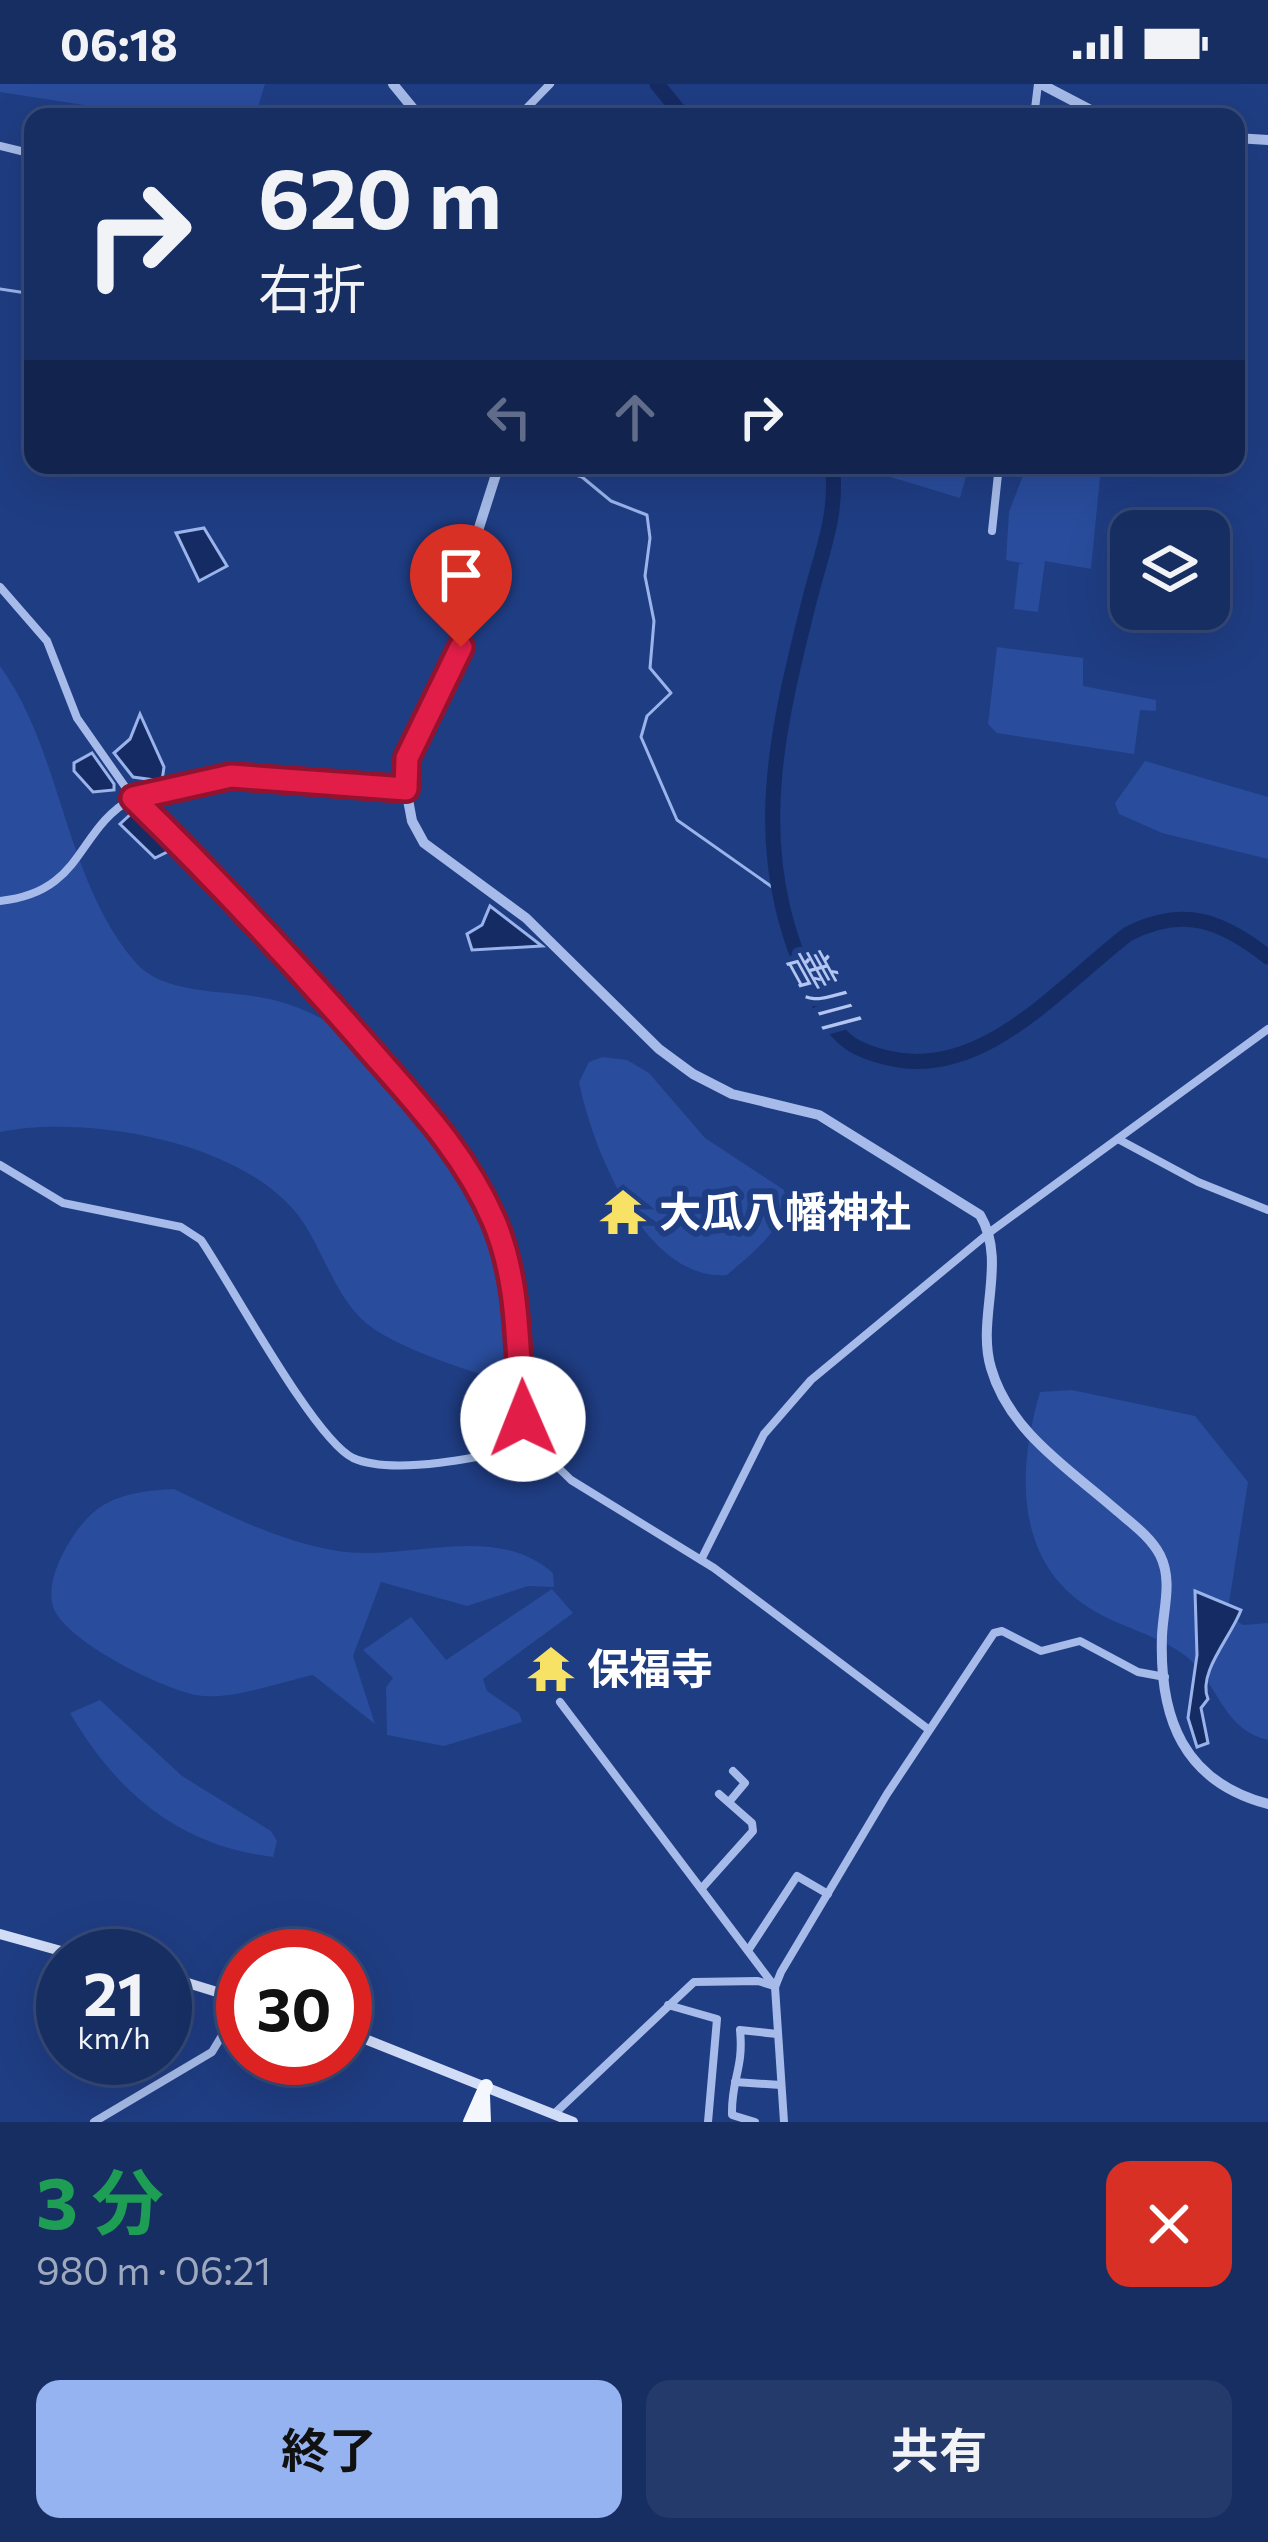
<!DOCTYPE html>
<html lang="ja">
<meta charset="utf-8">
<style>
body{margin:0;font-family:Commissioner,"Noto Sans JP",sans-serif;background:#243a6b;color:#f1f3f6;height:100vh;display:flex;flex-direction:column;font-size:45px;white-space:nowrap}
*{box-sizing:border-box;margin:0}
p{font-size:39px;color:#9ea8be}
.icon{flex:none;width:66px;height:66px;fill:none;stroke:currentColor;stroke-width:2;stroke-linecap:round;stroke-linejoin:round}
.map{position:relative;height:2038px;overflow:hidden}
.drawer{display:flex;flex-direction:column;background:#172e62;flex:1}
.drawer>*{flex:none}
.guide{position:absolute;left:24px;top:24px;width:1221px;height:366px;border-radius:24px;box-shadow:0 12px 48px #0002,0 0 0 3px #364a77;background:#172e62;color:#f1f3f6;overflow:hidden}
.controls{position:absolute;left:1110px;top:426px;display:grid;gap:24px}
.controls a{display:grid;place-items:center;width:120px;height:120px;border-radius:24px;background:#172e62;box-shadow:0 12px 48px #0002,0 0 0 3px #364a77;font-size:60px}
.speed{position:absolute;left:36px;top:1845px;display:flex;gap:24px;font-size:60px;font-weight:700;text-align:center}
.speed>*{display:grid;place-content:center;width:156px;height:156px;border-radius:50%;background:#172e62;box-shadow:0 12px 48px #0002,0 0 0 3px #364a77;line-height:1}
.speed small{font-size:30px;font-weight:400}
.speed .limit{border:18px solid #d22;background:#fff;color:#111}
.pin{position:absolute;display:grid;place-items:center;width:102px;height:102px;color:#fff;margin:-123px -51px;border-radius:50% 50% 50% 0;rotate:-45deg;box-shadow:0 0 12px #0007}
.pin .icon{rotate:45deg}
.me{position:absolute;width:132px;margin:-66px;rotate:359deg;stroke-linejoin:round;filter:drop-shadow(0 0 9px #0008)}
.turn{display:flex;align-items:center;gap:42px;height:252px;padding:0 36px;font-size:54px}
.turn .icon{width:156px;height:156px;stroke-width:2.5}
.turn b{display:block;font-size:84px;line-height:102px}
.lanes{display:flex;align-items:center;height:114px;padding:0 36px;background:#0003;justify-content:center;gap:60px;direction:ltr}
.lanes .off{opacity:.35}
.round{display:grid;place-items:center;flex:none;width:126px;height:126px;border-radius:24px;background:#243a6b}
.summary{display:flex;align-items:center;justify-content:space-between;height:204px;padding:0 36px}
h1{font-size:72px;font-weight:700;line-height:90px;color:#1e9e55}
.primary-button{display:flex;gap:24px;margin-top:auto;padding:24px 36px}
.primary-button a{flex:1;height:138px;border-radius:24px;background:#95b2f1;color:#111;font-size:48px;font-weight:700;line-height:138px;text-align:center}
.primary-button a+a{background:#243a6b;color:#f1f3f6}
.status{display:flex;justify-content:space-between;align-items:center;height:84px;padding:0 60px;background:#172e62;direction:ltr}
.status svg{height:33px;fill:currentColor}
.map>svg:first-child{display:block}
.green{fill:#294c9c}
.water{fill:#152b63;stroke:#9ab4eb;stroke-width:3}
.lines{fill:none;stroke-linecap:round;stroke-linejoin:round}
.stream{stroke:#9ab4eb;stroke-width:3}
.river{stroke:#152b63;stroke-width:15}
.minor{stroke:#a6bbe9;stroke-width:8}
.tertiary{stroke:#a6bbe9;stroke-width:10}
.secondary{stroke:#d1dcf7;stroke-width:10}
.trunk{stroke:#f4f7fe;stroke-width:14}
.route-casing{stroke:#92132f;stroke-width:30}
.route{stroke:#e11d48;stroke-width:21}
.labels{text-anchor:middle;stroke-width:12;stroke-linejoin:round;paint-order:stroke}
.poi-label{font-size:42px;font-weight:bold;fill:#fff;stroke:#1f3d83;text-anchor:start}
.water-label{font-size:45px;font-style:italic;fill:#b2c6f1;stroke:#1f3d83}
</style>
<div class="status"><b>06:18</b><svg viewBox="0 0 49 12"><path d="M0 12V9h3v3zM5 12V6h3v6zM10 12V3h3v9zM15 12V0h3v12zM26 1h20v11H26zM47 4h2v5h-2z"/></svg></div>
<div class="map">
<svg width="1268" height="2038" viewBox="0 0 1268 2038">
<rect width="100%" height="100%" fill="#1f3d83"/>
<!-- green -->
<g class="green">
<polygon points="0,0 265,0 257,26 246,33 161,33 0,8"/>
<polygon points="851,381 969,381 960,414"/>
<polygon points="1027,381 1085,381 1100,393 1091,485 1045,477 1038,528 1014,525 1019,480 1025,480 1006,476 1009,428"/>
<polygon points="997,563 1083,574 1083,602 1156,616 1156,627 1140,626 1134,670 997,649 988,640"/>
<path d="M0,582C63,669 64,796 136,879C166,913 233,905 274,916C385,945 471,1064 508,1167C523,1210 521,1258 518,1302C477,1289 398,1266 366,1239C336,1213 324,1170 303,1138C249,1058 88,1030 0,1048Z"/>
<polygon points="1145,677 1268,713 1268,775 1162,749 1119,730 1115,719"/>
<path d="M602,973L627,976L649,989L705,1054L784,1106C794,1138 749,1172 727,1191C645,1198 592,1063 579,998L589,978Z"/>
<path d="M1072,1306L1195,1332L1248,1398L1229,1519L1233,1534L1243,1541L1268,1539V1656C1222,1645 1219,1600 1187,1573C1162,1553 1124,1544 1096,1528C1013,1481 1017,1387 1040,1308Z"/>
<path d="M174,1405C226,1430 280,1458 338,1467C409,1478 493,1437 553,1489L554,1503L528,1502L467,1522L381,1498L353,1572L375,1640L313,1591C280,1598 236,1615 203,1612C168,1609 67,1558 54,1525C42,1496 73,1445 95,1427C115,1410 149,1406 174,1405Z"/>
<polygon points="552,1505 573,1529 483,1595 487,1607 519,1629 522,1638 444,1662 387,1651 386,1603 393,1594 363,1566 411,1533 446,1576"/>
<path d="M100,1616L182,1692L271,1747L277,1757L273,1773C179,1762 116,1708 70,1629Z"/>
</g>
<!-- water -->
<g class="water">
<polygon points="204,444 227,482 199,497 176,449"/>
<polygon points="140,630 164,683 162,697 133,693 114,669 130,655"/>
<polygon points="92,669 114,700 114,706 93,708 74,687 74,679"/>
<polygon points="133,728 171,766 155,774 120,740"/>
<polygon points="490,822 542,862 472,866 467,850 482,841"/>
<path d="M1195,1507L1241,1526C1231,1553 1197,1589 1208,1615L1201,1624L1208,1659L1197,1663L1188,1634L1197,1571Z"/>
</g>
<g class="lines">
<!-- stream -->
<g class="stream">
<polyline points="0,205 33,210"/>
<polyline points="544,381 582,393 611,417 647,431 650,454 645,492 654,537 650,584 671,609 647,632 641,653 677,736 775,805"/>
</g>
<!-- river -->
<g class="river">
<polyline points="657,0 684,33"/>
<path d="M832,381C839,428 821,470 810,514C771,668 745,784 824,929C840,957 857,967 888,974C982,997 1059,903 1128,850C1183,822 1221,836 1268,873"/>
</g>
<!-- minor -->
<g class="minor">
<polyline points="518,33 550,0"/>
<polyline points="1034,33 1038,0"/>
<polyline points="0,62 33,70"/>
<polyline points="992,447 999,381"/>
<polyline points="0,503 47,557 77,634 133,714 220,799 456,1067 491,1129 505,1169 519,1236 522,1335 535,1361 571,1396 714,1484 928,1645"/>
<path d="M0,817C85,808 75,746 133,714C146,707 163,706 178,703C257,687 327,700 406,705"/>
<polyline points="1118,1055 1198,1098 1268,1126"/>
<path d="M0,1081L63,1119L181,1143L201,1156C231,1200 314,1355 353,1374C395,1393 490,1371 535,1361"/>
<polyline points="701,1476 764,1350 811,1296 990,1148 1268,945"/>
<polyline points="560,1618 775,1903"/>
<polyline points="729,1718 745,1699 733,1687"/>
<polyline points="702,1804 753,1747 752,1739 719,1710"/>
<polyline points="749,1865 797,1792 828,1810"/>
<polyline points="668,1921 717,1935 708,2038"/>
<polyline points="735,1998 781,2001"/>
<polyline points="554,2030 694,1898 758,1897 774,1902"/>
<polyline points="94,2038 212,1968 243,1917"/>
<path d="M755,2038L732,2031C731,1995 744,1985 740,1946L777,1950"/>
<polyline points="784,2038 775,1903 781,1888 887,1710 994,1549 1002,1547 1041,1567 1080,1557 1138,1588 1165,1593"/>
</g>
<!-- tertiary -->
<g class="tertiary">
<polyline points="393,0 420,33"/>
<polyline points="1041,0 1104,33"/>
<polyline points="1236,54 1268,56"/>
<path d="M499,381L476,453L461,563L403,689L412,737L424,759L526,834L659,965L693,990L732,1010L819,1031L980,1131C1008,1178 976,1234 991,1284C1009,1347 1068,1384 1115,1425C1131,1439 1150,1452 1160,1471C1173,1497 1163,1525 1162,1552C1159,1635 1184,1698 1268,1720"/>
</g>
<!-- secondary -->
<g class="secondary">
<polyline points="0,1850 79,1872"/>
<polyline points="165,1892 243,1916"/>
<polyline points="345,1947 573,2038"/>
</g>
<!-- trunk -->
<g class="trunk">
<polyline points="483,2012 484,2038"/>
<polyline points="470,2038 486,2002"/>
</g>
</g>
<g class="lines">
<defs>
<path id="route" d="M461,563L407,674L406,705L231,692L133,714C218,797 299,884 377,974C422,1025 467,1074 494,1137C521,1201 516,1267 523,1335"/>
</defs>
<!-- route casing -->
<use href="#route" class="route-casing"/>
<!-- route -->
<use href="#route" class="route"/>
</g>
<!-- icons -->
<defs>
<symbol id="temple-bare" viewBox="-9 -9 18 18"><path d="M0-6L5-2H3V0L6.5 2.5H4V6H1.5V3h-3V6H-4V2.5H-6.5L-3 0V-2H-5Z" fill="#f7e266" stroke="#1f3d83" stroke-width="2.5" paint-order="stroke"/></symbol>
</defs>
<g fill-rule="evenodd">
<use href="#temple-bare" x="590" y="1095" width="66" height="66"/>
<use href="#temple-bare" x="518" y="1552" width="66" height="66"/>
</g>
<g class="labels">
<!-- poi labels -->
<g class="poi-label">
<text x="659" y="1143">大瓜八幡神社</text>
<text x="587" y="1600">保福寺</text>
</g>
<!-- water labels -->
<g class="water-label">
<text transform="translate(821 902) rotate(61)" y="16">善川</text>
</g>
</g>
</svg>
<div class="controls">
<a><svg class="icon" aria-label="layers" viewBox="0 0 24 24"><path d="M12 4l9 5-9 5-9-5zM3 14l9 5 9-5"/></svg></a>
</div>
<div class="speed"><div>21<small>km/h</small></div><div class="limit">30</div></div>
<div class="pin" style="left:461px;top:563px;background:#d93025"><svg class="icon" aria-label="arrive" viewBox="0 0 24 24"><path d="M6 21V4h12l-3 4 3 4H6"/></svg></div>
<svg class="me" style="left:523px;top:1335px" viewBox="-20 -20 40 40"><circle r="19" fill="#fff"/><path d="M0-13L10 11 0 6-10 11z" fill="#e11d48"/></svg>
<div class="guide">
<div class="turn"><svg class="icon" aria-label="right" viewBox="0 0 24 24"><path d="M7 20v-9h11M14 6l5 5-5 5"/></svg><div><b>620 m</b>右折</div></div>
<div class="lanes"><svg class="icon off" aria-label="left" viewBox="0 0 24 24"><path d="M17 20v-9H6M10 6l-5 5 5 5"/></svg><svg class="icon off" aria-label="ahead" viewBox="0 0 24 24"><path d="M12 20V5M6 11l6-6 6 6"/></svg><svg class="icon" aria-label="right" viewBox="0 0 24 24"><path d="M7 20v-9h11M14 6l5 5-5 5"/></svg></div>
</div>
</div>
<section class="drawer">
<div class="summary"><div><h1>3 分</h1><p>980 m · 06:21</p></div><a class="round" style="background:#d93025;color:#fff"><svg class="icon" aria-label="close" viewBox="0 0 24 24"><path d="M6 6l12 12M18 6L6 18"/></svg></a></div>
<div class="primary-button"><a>終了</a><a>共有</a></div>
</section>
